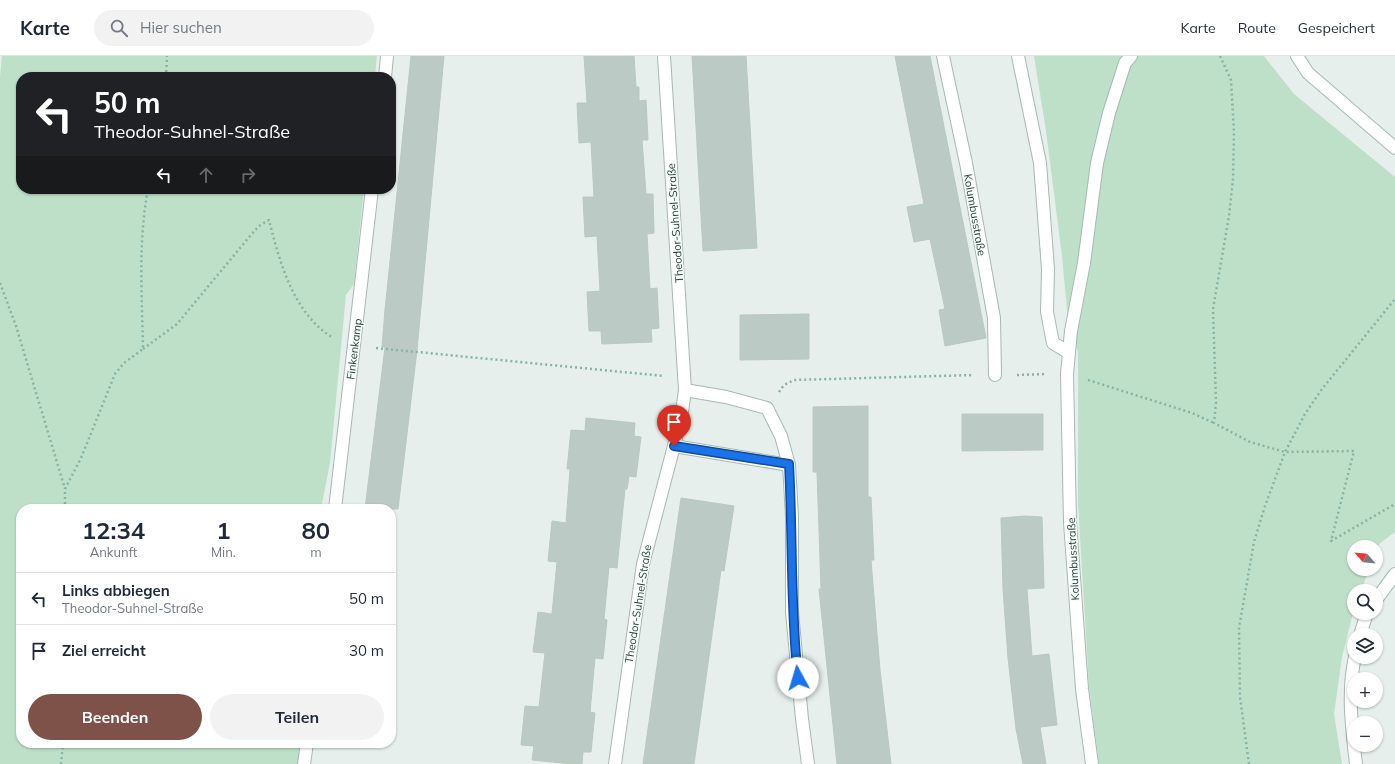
<!DOCTYPE html>
<html lang="de">
<meta charset="utf-8">
<style>
body{margin:0;font-family:Mulish,sans-serif;background:#f2f2f3;color:#1f2937;height:100vh;display:flex;flex-direction:column;font-size:15px;white-space:nowrap}
*{box-sizing:border-box;margin:0}
p{font-size:13px;color:#747a83}
.icon{flex:none;width:22px;height:22px;fill:none;stroke:currentColor;stroke-width:2;stroke-linecap:round;stroke-linejoin:round}
.map{position:relative;flex:1;overflow:hidden}
.side{position:absolute;left:16px;top:448px;width:380px;height:244px;display:flex;flex-direction:column;background:#fff;border-radius:16px;box-shadow:0 1px 3px #0004}
.side>*{flex:none}
.banner{position:absolute;left:16px;top:16px;width:380px;height:122px;border-radius:16px;box-shadow:0 1px 3px #0004;background:#202124;color:#fff;overflow:hidden}
.needle{width:26px;rotate:297deg}
.controls{position:absolute;left:1347px;top:484px;display:grid;gap:8px}
.controls a{display:grid;place-items:center;width:36px;height:36px;border-radius:50%;background:#fff;box-shadow:0 1px 3px #0004;font-size:20px}
.pin{position:absolute;display:grid;place-items:center;width:34px;height:34px;color:#fff;margin:-41px -17px;border-radius:50% 50% 50% 0;rotate:-45deg;box-shadow:0 0 4px #0007}
.pin .icon{rotate:45deg}
.me{position:absolute;width:44px;margin:-22px;rotate:354deg;stroke-linejoin:round;filter:drop-shadow(0 0 3px #0008)}
.turn{display:flex;align-items:center;gap:14px;height:84px;padding:0 12px;font-size:18px}
.turn .icon{width:52px;height:52px;stroke-width:2.5}
.turn b{display:block;font-size:28px;line-height:34px}
.lanes{display:flex;align-items:center;height:38px;padding:0 12px;background:#0003;justify-content:center;gap:20px;direction:ltr}
.lanes .off{opacity:.35}
.eta{display:flex;justify-content:space-evenly;align-items:center;height:68px;text-align:center}
.eta b{font-size:24px;font-weight:700;line-height:28px}
.button{display:flex;gap:8px;margin-top:auto;padding:8px 12px}
.button a{flex:1;height:46px;border-radius:24px;background:#7f5249;color:#fff;font-size:16px;font-weight:700;line-height:46px;text-align:center}
.button a+a{background:#f2f2f3;color:#1f2937}
ul{padding:0;list-style:none}
li{display:flex;align-items:center;gap:12px;height:52px;padding:0 12px;border-top:1px solid #e0e1e3}
li div{flex:1}
li b{display:block;font-size:15px}
li em{font-style:normal}
header{display:flex;align-items:center;gap:24px;box-sizing:border-box;height:56px;padding:0 20px;background:#fff;border-bottom:1px solid #e0e1e3}
header strong{font-size:19px}
nav{display:flex;gap:22px;margin-inline-start:auto;font-size:14px}
.search{width:280px;height:36px;background:#f2f2f3;display:flex;align-items:center;gap:10px;box-sizing:border-box;padding:0 14px;border-radius:22px;color:#747a83;font-size:15px}
.map>svg:first-child{display:block}
.green{fill:#bfe0c8}
.building{fill:#bbcac4;stroke:#b8c9c2}
.lines{fill:none;stroke-linecap:round;stroke-linejoin:round}
.street-casing{stroke:#a8b8b2;stroke-width:14}
.path{stroke:#86b3a5;stroke-width:2.5;stroke-dasharray:2 3;stroke-linecap:butt}
.street{stroke:#fff;stroke-width:12}
.route-casing{stroke:#114b97;stroke-width:10}
.route{stroke:#1a73e8;stroke-width:7}
.labels{text-anchor:middle;stroke-width:3;stroke-linejoin:round;paint-order:stroke}
.street-label{font-size:11px;fill:#24423a;stroke:#f7fbf9}
</style>
<header>
<strong>Karte</strong>
<div class="search"><svg class="icon" aria-label="search" viewBox="0 0 24 24"><circle cx="10" cy="10" r="6"/><path d="M15 15l6 6"/></svg>Hier suchen</div>
<nav><a>Karte</a><a>Route</a><a>Gespeichert</a></nav>
</header>
<div class="map">
<svg width="1395" height="708" viewBox="0 0 1395 708">
<rect width="100%" height="100%" fill="#e6efeb"/>
<!-- green -->
<g class="green">
<polygon points="2,0 377,0 375,21 21,21 21,133 364,133 354,228 346,239 330,407 321,453 21,453 21,687 303,687 300,708 0,708 0,20"/>
<polygon points="1034,0 1264,0 1294,38 1395,121 1395,476 1379,488 1376,496 1376,491 1354,491 1354,513 1369,513 1361,535 1354,535 1354,553 1342,601 1334,658 1342,708 1099,708 1089,630 1078,448 1078,296 1068,265 1062,200 1046,75"/>
</g>
<!-- building -->
<g class="building">
<polygon points="411,0 444,0 417,294 398,453 365,453 385,291 382,291 385,254"/>
<polygon points="584,0 634,0 636,31 639,31 639,45 646,44 648,84 642,84 646,138 653,138 654,177 647,178 650,233 657,232 659,272 651,273 652,286 602,288 601,275 589,275 587,236 600,235 597,180 585,181 583,141 594,141 591,86 579,87 577,47 587,47"/>
<polygon points="692,0 746,0 757,192 703,195"/>
<polygon points="895,0 930,0 986,282 945,290 939,254 945,253 930,183 914,186 907,151 924,148"/>
<polygon points="809,258 809,303 740,304 740,259"/>
<polygon points="868,350 868,441 871,441 874,504 871,504 880,614 891,708 837,708 819,533 821,533 817,416 813,416 813,351"/>
<polygon points="962,358 1043,358 1043,394 962,395"/>
<polygon points="586,362 635,367 634,380 641,381 636,421 629,420 627,433 625,433 617,512 609,511 604,563 607,564 603,603 595,602 590,656 595,657 591,696 583,696 582,708 573,708 532,704 534,690 521,689 525,650 539,651 545,597 533,596 538,556 552,558 557,506 548,505 552,465 566,467 570,413 567,413 571,374 585,375"/>
<polygon points="681,442 734,450 724,515 721,514 694,708 643,708"/>
<polygon points="1025,460 1042,461 1044,532 1027,533 1032,600 1049,598 1057,669 1040,671 1046,708 1023,708 1016,673 1008,602 1003,533 1001,462"/>
</g>
<g class="lines">
<defs>
<g id="street">
<polyline points="943,0 966,107 994,262 995,319"/>
<polyline points="1018,0 1040,107 1048,213 1047,256 1053,287 1068,296"/>
<polyline points="1297,0 1308,17 1395,92"/>
<polyline points="385,21 387,0"/>
<polyline points="685,334 726,341 767,352 781,380 789,409 792,460 792,556 802,663 808,708"/>
<polyline points="674,390 789,409"/>
<polyline points="335,453 372,133"/>
<polyline points="1376,544 1395,518"/>
<polyline points="1360,579 1367,557"/>
<path d="M1355,601C1347,635 1352,673 1356,708"/>
<polyline points="304,708 307,687"/>
<polyline points="615,708 643,508 681,363 685,334 664,0"/>
<polyline points="1092,708 1082,633 1070,466 1067,318 1071,275 1084,207 1097,107 1109,57 1125,7 1131,0"/>
</g>
</defs>
<!-- street casing -->
<use href="#street" class="street-casing"/>
<!-- path -->
<g class="path">
<polyline points="1220,0 1231,24 1234,76 1233,123 1229,160 1213,253 1216,346 1214,367 1250,386 1285,396 1354,395 1331,485 1395,448"/>
<polyline points="166,21 167,0"/>
<polyline points="0,227 16,270 65,433"/>
<polyline points="376,292 664,320"/>
<path d="M143,293L177,268L250,180L259,170L269,164C280,207 293,257 333,282"/>
<polyline points="1017,319 1046,318"/>
<polyline points="1088,324 1192,357 1214,367"/>
<polyline points="779,336 784,329 794,324 974,319"/>
<path d="M65,453V433L81,402L115,318L124,307L143,293C142,239 138,186 148,133"/>
<polyline points="61,708 63,687"/>
<polyline points="1249,708 1240,641 1239,572 1254,486 1265,450 1285,396 1305,358 1322,333 1395,243"/>
</g>
<!-- street -->
<use href="#street" class="street"/>
</g>
<g class="lines">
<defs>
<path id="route" d="M674,390L789,408C793,480 790,551 798,622"/>
</defs>
<!-- route casing -->
<use href="#route" class="route-casing"/>
<!-- route -->
<use href="#route" class="route"/>
</g>
<g class="labels">
<!-- street labels -->
<g class="street-label">
<text transform="translate(975 159) rotate(80)" y="4">Kolumbusstraße</text>
<text transform="translate(675 167) rotate(-94)" y="4">Theodor-Suhnel-Straße</text>
<text transform="translate(354 293) rotate(-83)" y="4">Finkenkamp</text>
<text transform="translate(1073 503) rotate(-93)" y="4">Kolumbusstraße</text>
<text transform="translate(638 548) rotate(-81)" y="4">Theodor-Suhnel-Straße</text>
</g>
</g>
</svg>
<div class="controls">
<a><svg class="needle" viewBox="-14 -14 28 28"><path d="M0-13l5 13h-10z" fill="#e53935"/><path d="M0 13l5-13h-10z" fill="#747a83"/></svg></a>
<a><svg class="icon" aria-label="search" viewBox="0 0 24 24"><circle cx="10" cy="10" r="6"/><path d="M15 15l6 6"/></svg></a>
<a><svg class="icon" aria-label="layers" viewBox="0 0 24 24"><path d="M12 4l9 5-9 5-9-5zM3 14l9 5 9-5"/></svg></a>
<a>+</a>
<a>−</a>
</div>
<div class="pin" style="left:674px;top:390px;background:#d93025"><svg class="icon" aria-label="arrive" viewBox="0 0 24 24"><path d="M6 21V4h12l-3 4 3 4H6"/></svg></div>
<svg class="me" style="left:798px;top:622px" viewBox="-20 -20 40 40"><circle r="19" fill="#fff"/><path d="M0-13L10 11 0 6-10 11z" fill="#1a73e8"/></svg>
<div class="banner">
<div class="turn"><svg class="icon" aria-label="left" viewBox="0 0 24 24"><path d="M17 20v-9H6M10 6l-5 5 5 5"/></svg><div><b>50 m</b>Theodor-Suhnel-Straße</div></div>
<div class="lanes"><svg class="icon" aria-label="left" viewBox="0 0 24 24"><path d="M17 20v-9H6M10 6l-5 5 5 5"/></svg><svg class="icon off" aria-label="ahead" viewBox="0 0 24 24"><path d="M12 20V5M6 11l6-6 6 6"/></svg><svg class="icon off" aria-label="right" viewBox="0 0 24 24"><path d="M7 20v-9h11M14 6l5 5-5 5"/></svg></div>
</div>
<section class="side">
<div class="eta">
<div><b>12:34</b><p>Ankunft</p></div>
<div><b>1</b><p>Min.</p></div>
<div><b>80</b><p>m</p></div>
</div>
<ul>
<li><svg class="icon" aria-label="left" viewBox="0 0 24 24"><path d="M17 20v-9H6M10 6l-5 5 5 5"/></svg><div><b>Links abbiegen</b><p>Theodor-Suhnel-Straße</p></div><em>50 m</em></li>
<li><svg class="icon" aria-label="arrive" viewBox="0 0 24 24"><path d="M6 21V4h12l-3 4 3 4H6"/></svg><div><b>Ziel erreicht</b></div><em>30 m</em></li>
</ul>
<div class="button"><a>Beenden</a><a>Teilen</a></div>
</section>
</div>
